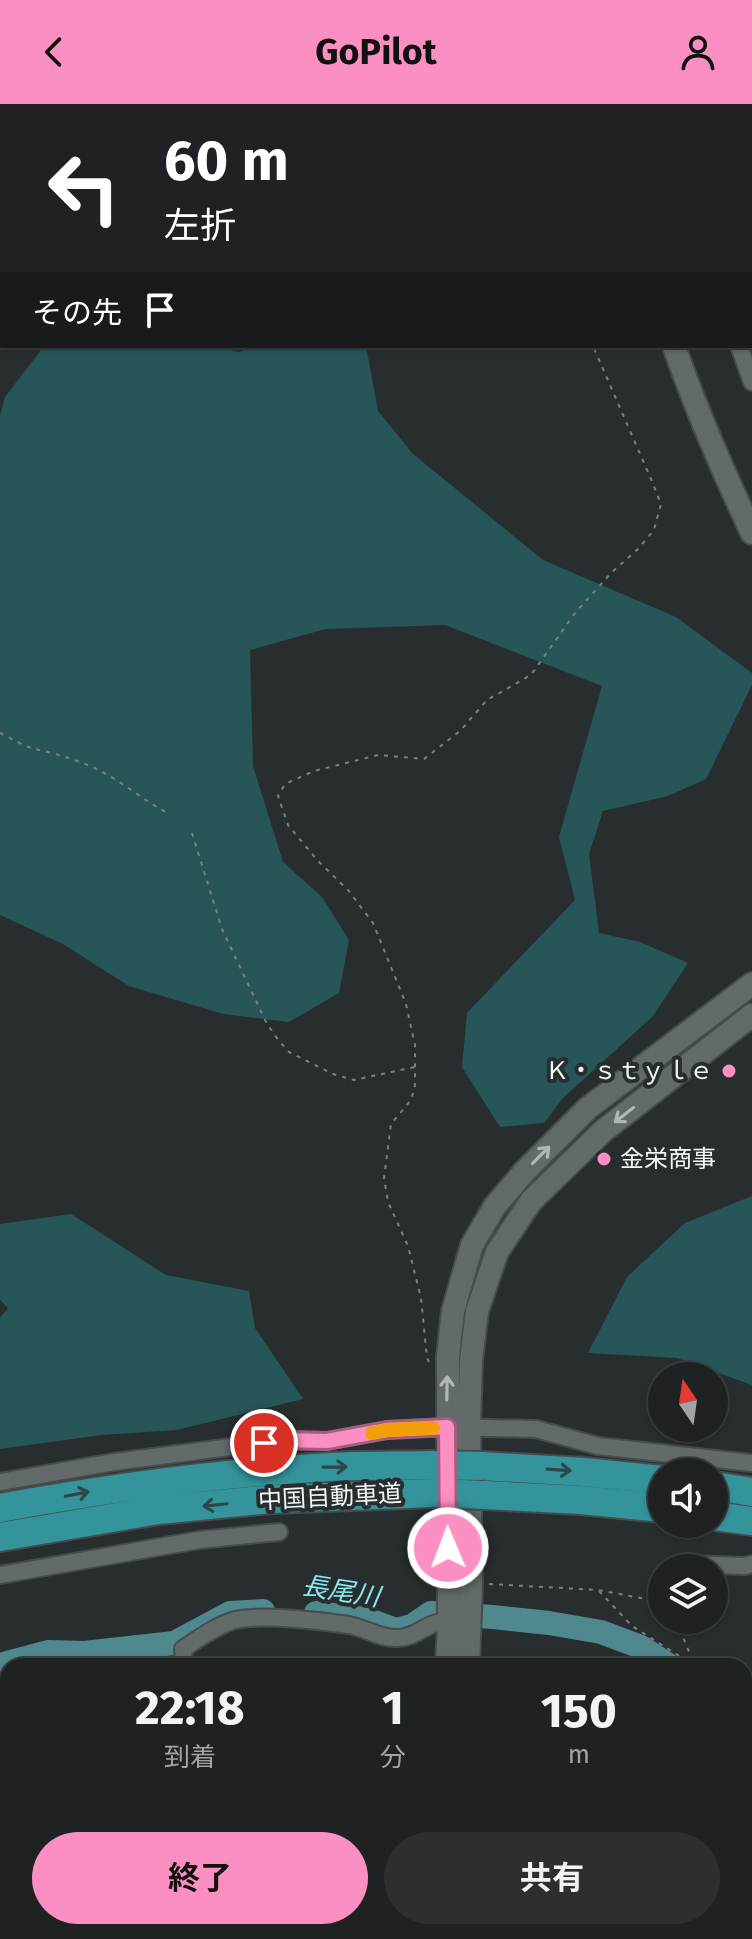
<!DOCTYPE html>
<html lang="ja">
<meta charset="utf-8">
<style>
body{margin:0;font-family:"Fira Sans","Noto Sans JP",sans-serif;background:#2b2f30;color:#f1f3f6;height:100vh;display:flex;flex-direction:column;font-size:30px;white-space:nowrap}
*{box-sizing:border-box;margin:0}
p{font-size:26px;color:#a1a4a6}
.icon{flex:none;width:44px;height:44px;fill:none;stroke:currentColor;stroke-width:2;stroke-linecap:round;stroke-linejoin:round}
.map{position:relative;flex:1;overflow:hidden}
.drawer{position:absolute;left:0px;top:1554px;width:752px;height:282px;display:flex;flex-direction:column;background:#1e2223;border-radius:24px 24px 0 0;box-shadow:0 2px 6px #0004,0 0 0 2px #3c3f41}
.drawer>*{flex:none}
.hud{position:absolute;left:0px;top:0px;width:752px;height:244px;box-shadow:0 2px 6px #0004,0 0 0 2px #3c3f41;background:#202124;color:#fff;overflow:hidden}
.needle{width:52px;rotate:347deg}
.buttons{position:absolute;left:648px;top:1258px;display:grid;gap:16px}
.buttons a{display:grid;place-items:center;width:80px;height:80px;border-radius:50%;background:#1e2223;box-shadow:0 2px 6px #0004,0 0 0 2px #3c3f41;font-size:40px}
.pin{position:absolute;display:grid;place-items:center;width:68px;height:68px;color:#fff;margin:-34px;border:4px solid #fff;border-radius:50%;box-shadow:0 2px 8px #0007}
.me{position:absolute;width:88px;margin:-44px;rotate:359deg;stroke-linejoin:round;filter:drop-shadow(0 0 6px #0008)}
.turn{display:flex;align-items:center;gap:28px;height:168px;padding:0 32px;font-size:36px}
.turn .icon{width:104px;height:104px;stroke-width:2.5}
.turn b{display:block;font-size:56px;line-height:68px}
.then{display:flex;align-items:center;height:76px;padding:0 32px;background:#0003;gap:16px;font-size:30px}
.eta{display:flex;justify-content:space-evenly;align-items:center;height:136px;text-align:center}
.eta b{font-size:48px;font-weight:700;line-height:56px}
.primary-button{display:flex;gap:16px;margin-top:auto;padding:16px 32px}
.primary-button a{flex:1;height:92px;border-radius:48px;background:#fc8fc1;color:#111;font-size:32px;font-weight:700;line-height:92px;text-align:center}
.primary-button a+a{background:#2b2f30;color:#f1f3f6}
header{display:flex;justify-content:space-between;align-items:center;height:104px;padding:0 32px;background:#fc8fc1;color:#111;font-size:36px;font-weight:700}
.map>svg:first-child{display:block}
.built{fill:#293839}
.green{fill:#275659}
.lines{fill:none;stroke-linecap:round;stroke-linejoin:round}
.river{stroke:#4f898e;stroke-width:24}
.street-casing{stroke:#464c4d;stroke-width:20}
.secondary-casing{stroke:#464c4d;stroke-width:26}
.highway-casing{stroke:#464c4d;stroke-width:32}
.path{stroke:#7b8181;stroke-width:2;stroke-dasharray:4 6;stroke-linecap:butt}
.street{stroke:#626a6a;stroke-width:16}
.secondary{stroke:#626a6a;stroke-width:22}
.highway{stroke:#34949b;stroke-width:28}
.highway-bridge-casing{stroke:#464c4d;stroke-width:32;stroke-linecap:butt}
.highway-bridge{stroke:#34949b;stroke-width:28}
.oneway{stroke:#b1b7b7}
.oneway2{stroke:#2b484a}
.route-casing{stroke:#a45d7d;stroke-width:20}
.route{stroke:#fc8fc1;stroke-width:14}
.slow{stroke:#f59e0b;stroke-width:14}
.poi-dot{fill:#fc8fc1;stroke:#282e2f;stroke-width:3}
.labels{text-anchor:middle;stroke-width:8;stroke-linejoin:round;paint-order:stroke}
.poi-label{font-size:24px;fill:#f1f6f6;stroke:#282e2f;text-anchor:end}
.street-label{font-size:24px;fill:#f1f6f6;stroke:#282e2f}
.water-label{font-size:26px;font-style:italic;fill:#89e9f0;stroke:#282e2f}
</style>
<header><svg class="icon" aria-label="back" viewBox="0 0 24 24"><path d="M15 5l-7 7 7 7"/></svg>GoPilot<svg class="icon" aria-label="person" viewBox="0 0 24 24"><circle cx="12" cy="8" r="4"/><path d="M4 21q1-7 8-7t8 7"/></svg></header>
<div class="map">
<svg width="752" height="1835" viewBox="0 0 752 1835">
<rect width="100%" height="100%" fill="#282e2f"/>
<!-- built -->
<polygon class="built" points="8,1814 8,1828 291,1828 290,1835 0,1835 0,1816"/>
<!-- green -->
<g class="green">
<polygon points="32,0 182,0 183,2 29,2"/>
<polygon points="44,242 217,242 239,248 254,242 366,242 378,307 413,350 543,456 676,513 752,569 752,581 706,675 668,692 603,707 589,750 599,829 640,838 688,859 653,912 563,994 544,1019 500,1023 462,963 467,909 575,796 559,733 602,582 445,521 325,525 250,546 253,662 283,758 322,793 349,836 339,889 289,918 223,910 129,882 63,840 0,811 0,311 5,293"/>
<polygon points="752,1092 752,1281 677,1254 588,1249 627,1173 685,1119"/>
<polygon points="71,1110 166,1171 249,1187 255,1224 303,1295 177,1326 101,1331 0,1345 0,1214 8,1204 0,1196 0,1120"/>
</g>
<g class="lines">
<!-- river -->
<g class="river">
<polyline points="716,0 717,2"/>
<polyline points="316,1509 366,1515 396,1526 412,1522 431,1509 493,1513 549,1519 601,1528 641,1543 670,1562"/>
<polyline points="0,1561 48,1548 84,1549 174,1539 230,1509 263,1507"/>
<polyline points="744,1785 752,1789"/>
</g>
<defs>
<g id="street">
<polyline points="750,14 752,13"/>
<polyline points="750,102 752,102"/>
<polyline points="750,183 752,183"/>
<polyline points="739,242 752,278"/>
<polyline points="0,1378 114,1358 285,1336 327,1337 387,1326 447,1323 536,1325 598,1342 752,1359"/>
<polyline points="685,1460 745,1462 752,1460"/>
<polyline points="0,1471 199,1436 279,1428"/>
<path d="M184,1562L183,1545C198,1535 214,1523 232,1517C256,1509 323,1517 349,1521C365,1524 381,1535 397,1534C418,1534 427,1516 449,1518"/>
<polyline points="0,1733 8,1733"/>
<polyline points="749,1835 752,1827"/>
</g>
<g id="secondary">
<polyline points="593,0 594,2"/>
<path d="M674,242C696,306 723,367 752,429"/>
<polyline points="447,1562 449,1518 448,1253 453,1207 472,1141 495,1102 525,1067 588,1004 752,880"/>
<polyline points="468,1562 471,1479 469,1324 471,1256 477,1207 497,1148 531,1097 603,1027 752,911"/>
<polyline points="0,1644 8,1644"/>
<polyline points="652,1828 676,1835"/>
<polyline points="390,1835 390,1828"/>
<polyline points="415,1835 416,1828"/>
</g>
<g id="highway">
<polyline points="481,1362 584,1368 662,1376"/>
<polyline points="714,1382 752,1388"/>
<polyline points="484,1391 581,1396 662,1404"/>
<path d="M0,1404C104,1385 209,1370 315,1364C354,1361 393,1362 431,1361"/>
<polyline points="714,1412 752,1417"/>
<polyline points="0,1433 158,1406 272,1395 433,1389"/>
</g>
</defs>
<!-- street casing -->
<use href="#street" class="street-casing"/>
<!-- secondary casing -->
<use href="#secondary" class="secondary-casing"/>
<!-- highway casing -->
<use href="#highway" class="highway-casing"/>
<!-- path -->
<g class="path">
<polyline points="535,0 535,2"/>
<path d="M0,629C11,634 23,642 35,645C58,650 85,658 106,670C128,682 147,699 170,710"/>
<polyline points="192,729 222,825 267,920 279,937 289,948 333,970 354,976 415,963"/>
<polyline points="429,1258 427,1254 421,1194 408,1142 388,1098 384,1074 391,1020 411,996 415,981 415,941 406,900 373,819 348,786 318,757 288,721 278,692 285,680 314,667 378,651 424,655 460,627 487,596 531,571 575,509 612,468 638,445 654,426 661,400 651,375 593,242"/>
<polyline points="489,1480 598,1486 662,1498"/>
<polyline points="599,1487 632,1522 695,1562"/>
<polyline points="676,1516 694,1560"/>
<polyline points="744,1769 752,1773"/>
</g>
<!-- street -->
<use href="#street" class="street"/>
<!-- secondary -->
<use href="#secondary" class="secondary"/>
<!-- highway -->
<use href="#highway" class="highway"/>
<defs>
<g id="highway-bridge">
<polyline points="431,1361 481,1362"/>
<polyline points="433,1389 484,1391"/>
</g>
</defs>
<!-- highway-bridge casing -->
<use href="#highway-bridge" class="highway-bridge-casing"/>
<!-- highway-bridge -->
<use href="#highway-bridge" class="highway-bridge"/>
</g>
<!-- one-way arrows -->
<defs><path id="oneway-shaft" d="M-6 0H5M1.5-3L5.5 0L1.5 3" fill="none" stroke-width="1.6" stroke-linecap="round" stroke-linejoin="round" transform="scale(2)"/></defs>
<g class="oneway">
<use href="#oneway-shaft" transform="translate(624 1011) rotate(142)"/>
<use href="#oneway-shaft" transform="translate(541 1051) rotate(-45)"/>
<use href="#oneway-shaft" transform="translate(447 1284) rotate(-89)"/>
</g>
<g class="oneway2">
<use href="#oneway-shaft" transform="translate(335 1363) rotate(-1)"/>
<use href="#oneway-shaft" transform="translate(559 1366) rotate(4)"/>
<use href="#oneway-shaft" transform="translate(77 1390) rotate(-11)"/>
<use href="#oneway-shaft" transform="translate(215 1401) rotate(174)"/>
</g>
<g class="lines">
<defs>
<polyline id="route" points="264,1339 285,1336 327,1337 387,1326 447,1323 448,1444"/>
</defs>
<!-- route casing -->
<use href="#route" class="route-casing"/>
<!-- route -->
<use href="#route" class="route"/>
<!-- slow -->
<polyline class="slow" points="372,1329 387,1326 433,1324"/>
</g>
<!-- markers -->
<g class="poi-dot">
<circle cx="729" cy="967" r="8"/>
<circle cx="604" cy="1055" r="8"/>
</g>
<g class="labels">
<!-- poi labels -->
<g class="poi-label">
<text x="713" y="975">Ｋ・ｓｔｙｌｅ</text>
<text x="620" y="1063" text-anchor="start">金栄商事</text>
</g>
<!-- street labels -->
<g class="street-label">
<text transform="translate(330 1393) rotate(-3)" y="8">中国自動車道</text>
</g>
<!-- water labels -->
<g class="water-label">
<text transform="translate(341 1487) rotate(9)" y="9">長尾川</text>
</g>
</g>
</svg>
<div class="buttons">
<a><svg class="needle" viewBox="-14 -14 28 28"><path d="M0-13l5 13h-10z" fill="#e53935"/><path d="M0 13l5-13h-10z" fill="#a1a4a6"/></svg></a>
<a><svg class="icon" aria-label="sound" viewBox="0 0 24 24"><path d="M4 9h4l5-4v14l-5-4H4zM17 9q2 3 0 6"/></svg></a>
<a><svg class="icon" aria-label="layers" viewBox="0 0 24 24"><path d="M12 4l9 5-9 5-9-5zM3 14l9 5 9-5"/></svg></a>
</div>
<div class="pin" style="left:264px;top:1339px;background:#d93025"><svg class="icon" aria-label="arrive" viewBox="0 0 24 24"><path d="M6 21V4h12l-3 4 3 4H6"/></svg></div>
<svg class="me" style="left:448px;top:1444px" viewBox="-20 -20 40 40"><circle r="17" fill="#fc8fc1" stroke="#fff" stroke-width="3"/><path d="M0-11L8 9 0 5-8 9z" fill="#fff"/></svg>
<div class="hud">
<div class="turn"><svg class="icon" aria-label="left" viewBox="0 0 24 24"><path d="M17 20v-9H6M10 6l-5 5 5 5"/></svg><div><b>60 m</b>左折</div></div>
<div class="then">その先<svg class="icon" aria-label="arrive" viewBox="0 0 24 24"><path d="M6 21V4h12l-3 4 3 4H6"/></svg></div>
</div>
<section class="drawer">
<div class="eta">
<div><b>22:18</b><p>到着</p></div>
<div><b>1</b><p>分</p></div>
<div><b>150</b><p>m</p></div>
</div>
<div class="primary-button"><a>終了</a><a>共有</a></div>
</section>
</div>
